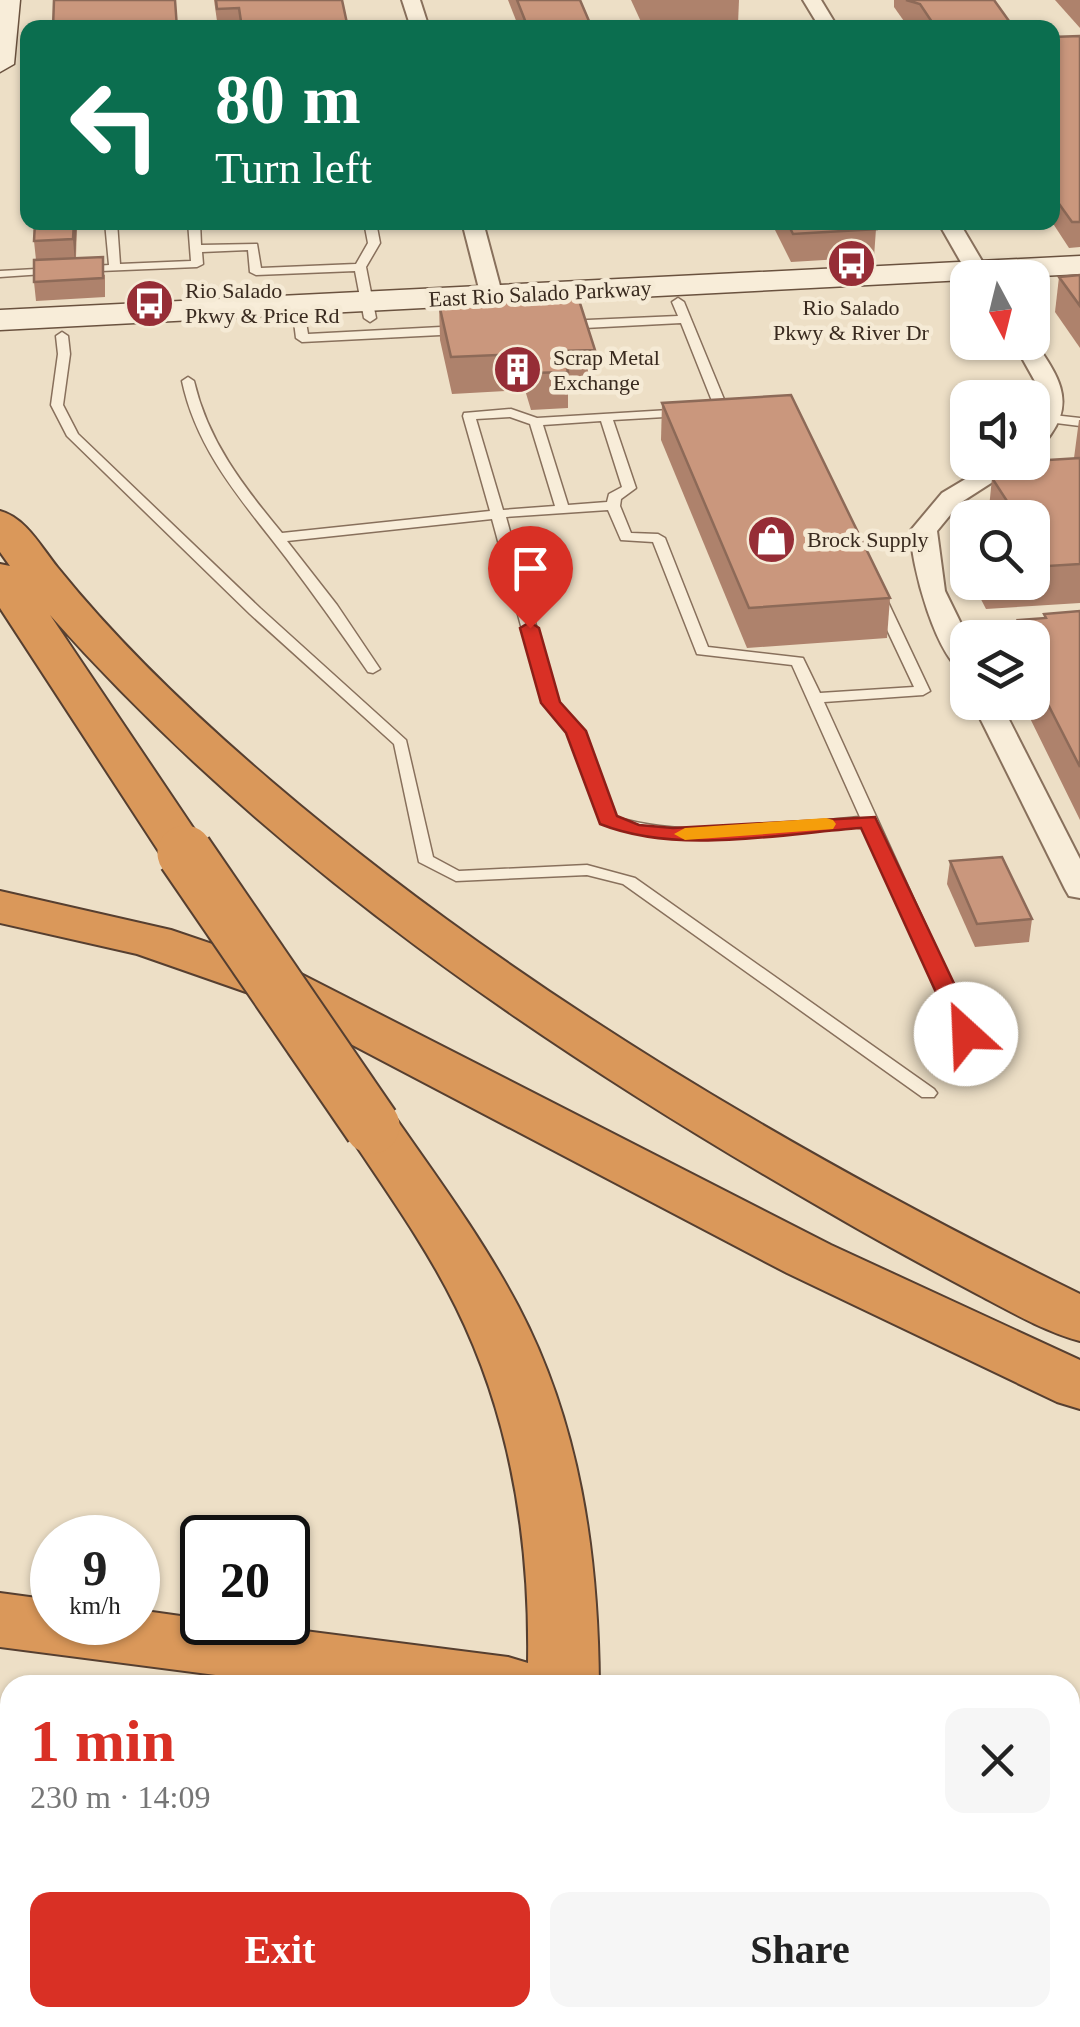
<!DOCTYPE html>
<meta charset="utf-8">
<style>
body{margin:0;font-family:Georgia,serif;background:#f6f6f6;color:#222;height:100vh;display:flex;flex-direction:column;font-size:38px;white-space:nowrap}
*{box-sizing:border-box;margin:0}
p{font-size:32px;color:#767676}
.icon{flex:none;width:55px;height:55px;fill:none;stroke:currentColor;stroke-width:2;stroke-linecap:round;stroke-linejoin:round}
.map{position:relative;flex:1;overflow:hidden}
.side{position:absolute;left:0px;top:1675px;width:1080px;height:352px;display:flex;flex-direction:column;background:#fff;border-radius:30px 30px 0 0;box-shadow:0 2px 8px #0004}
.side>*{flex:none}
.banner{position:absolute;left:20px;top:20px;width:1040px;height:210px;border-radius:20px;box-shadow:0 2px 8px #0004;background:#0b6e4f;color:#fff;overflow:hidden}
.needle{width:65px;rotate:173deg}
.controls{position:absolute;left:950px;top:260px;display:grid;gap:20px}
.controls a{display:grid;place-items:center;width:100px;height:100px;border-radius:20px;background:#fff;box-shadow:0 2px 8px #0004;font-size:50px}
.speed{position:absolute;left:30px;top:1515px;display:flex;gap:20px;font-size:50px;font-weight:700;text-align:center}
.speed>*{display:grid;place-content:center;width:130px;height:130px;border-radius:50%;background:#fff;box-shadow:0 2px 8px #0004;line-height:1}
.speed small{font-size:25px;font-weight:400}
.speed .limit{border:5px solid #111;border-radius:15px;background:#fff;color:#111}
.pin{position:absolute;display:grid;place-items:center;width:85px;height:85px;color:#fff;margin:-102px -42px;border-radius:50% 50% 50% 0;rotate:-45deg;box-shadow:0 0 10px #0007}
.pin .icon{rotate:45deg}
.me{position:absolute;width:110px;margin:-55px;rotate:335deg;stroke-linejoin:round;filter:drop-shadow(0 0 8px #0008)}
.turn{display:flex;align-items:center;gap:35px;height:210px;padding:0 30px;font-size:45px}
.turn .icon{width:130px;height:130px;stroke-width:2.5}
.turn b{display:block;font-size:70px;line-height:85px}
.round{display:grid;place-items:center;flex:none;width:105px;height:105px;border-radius:20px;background:#f6f6f6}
.head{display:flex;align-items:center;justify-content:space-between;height:170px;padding:0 30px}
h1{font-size:60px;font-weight:700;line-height:75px;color:#d93025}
.cta{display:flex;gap:20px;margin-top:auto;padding:20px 30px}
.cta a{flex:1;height:115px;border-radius:20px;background:#d93025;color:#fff;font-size:40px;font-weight:700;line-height:115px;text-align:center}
.cta a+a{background:#f6f6f6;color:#222}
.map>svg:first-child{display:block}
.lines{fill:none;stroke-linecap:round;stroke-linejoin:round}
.service-casing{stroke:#88705c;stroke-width:3}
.minor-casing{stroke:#88705c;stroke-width:4}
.secondary-casing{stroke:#6a523f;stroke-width:3}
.motorway-casing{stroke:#563f30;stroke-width:4}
.service{fill:#f8edd9;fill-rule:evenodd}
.minor{fill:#f8edd9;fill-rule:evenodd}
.secondary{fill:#f8edd9;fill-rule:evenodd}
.motorway{fill:#da985a;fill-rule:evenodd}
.motorway-bridge-casing{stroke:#563f30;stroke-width:59;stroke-linecap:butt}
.motorway-bridge{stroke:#da985a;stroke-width:55}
.wall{fill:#ae826c}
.shaded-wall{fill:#8d6a58}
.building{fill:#ca977d;stroke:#8d6a58;stroke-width:2.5}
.route{fill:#d93025;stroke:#8d1f18;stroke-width:2.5}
.slow{fill:#f59e0b}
.labels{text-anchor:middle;stroke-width:9;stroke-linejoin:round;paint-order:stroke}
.far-poi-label{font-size:22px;fill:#392a1f;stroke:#f5ead5;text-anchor:start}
.far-street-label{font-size:22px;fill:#392a1f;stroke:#f5ead5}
</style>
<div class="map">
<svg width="1080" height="2027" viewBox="0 0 1080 2027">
<rect width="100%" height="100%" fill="#eddfc6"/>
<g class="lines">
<defs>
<g id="service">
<polygon points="105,222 117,222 120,264 191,261 188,222 200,222 201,245 257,244 261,268 356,264 368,243 364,222 376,222 380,243 366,267 376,318 370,322 364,318 355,271 256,275 250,272 248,250 202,252 203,264 197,267 76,272 74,270 80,267 109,265"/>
<polygon points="54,268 58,269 58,273 0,277 0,271"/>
<polygon points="678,298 684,302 728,409 726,412 713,414 707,410 714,406 681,323 565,329 559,325 565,321 678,316 672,302"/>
<polygon points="300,318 306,322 308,334 460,326 466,330 460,334 302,342 296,338 294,322"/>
<polygon points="62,332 68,336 70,354 63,405 78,434 260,608 406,740 433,857 459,871 587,865 635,878 934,1089 937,1093 934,1097 922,1097 623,884 587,875 456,881 419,862 394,744 250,614 67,436 51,405 58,354 56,336"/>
<path d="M188,377L194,381C208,441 243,486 282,533L490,511L463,416L464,413L511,409L537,418L686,409V415L682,416L613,420L636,488L621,499L620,506L631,533L658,534L665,538L708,647L803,658L820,693L914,687L873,600L880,596L887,600L930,691L923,695L824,702L975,1034L972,1038L966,1039L957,1034L864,826C776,834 689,849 602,823L569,732L542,703L492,519L287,541L337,605L380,669L373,673L368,672C342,634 315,596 287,559C244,503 197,452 182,381ZM510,417L530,424L555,506L503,510L476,419ZM601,421L622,487L609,494L607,502L568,505L543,425ZM608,510L621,540L653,542L697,654L792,665L860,817C779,824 695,840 615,817L584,731L557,702L506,517Z"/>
<polygon points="1053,415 1080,418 1080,426 1048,422 1047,419"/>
</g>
<g id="minor">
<polygon points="402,0 420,0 429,28 411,28"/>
<polygon points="803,0 821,0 838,28 820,28"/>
<polygon points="462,222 483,222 507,312 504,317 488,317 485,312"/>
<polygon points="938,222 959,222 992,278 970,278"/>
<path d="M1032,338C1054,370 1077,398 1051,434C1045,442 1043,447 1032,449V425L1041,403V392L1013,342H1032Z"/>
<path d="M994,462H1024L960,503L937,531L945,591L968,638V674C938,667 909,560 911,530L942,493Z"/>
<polygon points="972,702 1000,702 1080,859 1080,898 1069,896 1065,889"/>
</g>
<g id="secondary">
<polygon points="0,0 20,0 14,64 0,72"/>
<polygon points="1080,256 1080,274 0,330 0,310"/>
</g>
<g id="motorway">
<path d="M0,511C26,518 41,547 58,568C121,646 195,716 271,781C513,988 795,1154 1080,1294V1341C1044,1331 1011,1312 977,1294C928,1268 880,1242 832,1214C547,1051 269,862 50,615L210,853L203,864L185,868L167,864L0,608V564L10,566L0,552Z"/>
<polygon points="0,891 171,930 301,974 831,1245 1080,1360 1080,1409 1057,1402 787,1273 263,998 137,954 0,923"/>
<path d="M372,1108L392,1113C436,1176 482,1238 518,1306C580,1424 598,1553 599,1685H292L0,1647V1593L52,1600V1622H138V1610L202,1619V1622H234L508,1657L528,1663C530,1540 511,1418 456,1307C425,1244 382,1185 343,1126L352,1113Z"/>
<polygon points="0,1720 10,1721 10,1779 0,1778"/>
<polygon points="1070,1727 1080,1728 1080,1788 1070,1787"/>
<polygon points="0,1795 10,1798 10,1861 0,1858"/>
<polygon points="1070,1850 1080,1851 1080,1915 1070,1914"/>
<polygon points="440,2018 520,2018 516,2027 436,2027"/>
<polygon points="657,2018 804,2018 808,2027 661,2027"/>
</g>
</defs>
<!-- service casing -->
<use href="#service" class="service-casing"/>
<!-- minor casing -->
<use href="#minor" class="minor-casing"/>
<!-- secondary casing -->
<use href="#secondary" class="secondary-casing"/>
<!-- motorway casing -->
<use href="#motorway" class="motorway-casing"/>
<!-- service -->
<use href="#service" class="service"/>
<!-- minor -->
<use href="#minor" class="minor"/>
<!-- secondary -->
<use href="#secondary" class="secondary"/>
<!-- motorway -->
<use href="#motorway" class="motorway"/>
<defs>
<polyline id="motorway-bridge" points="185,853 372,1126"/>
</defs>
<!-- motorway-bridge casing -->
<use href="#motorway-bridge" class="motorway-bridge-casing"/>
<!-- motorway-bridge -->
<use href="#motorway-bridge" class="motorway-bridge"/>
</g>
<!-- wall -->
<g class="wall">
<polygon points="214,0 342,0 348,28 218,28"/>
<polygon points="508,0 580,0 592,28 519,28"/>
<polygon points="631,0 739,0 738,24 659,28 642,24"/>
<polygon points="894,0 994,0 1014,28 919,28 906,24 894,7"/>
<polygon points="1055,0 1080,0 1080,28"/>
<polygon points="1080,36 1080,247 1069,248 1052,222 1052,37"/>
<polygon points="77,222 76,258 105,275 105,297 36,301 34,282 36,260 34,241"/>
<polygon points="226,222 337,222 337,223 226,229"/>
<polygon points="755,222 872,222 876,229 874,257 791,262 773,226 756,224"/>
<polygon points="1080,275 1080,348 1055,312 1059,277"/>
<polygon points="439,304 595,350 595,386 568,388 568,408 531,410 525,390 452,394 440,340"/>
<polygon points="662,403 890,598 887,638 747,648 661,440"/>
<polygon points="1079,420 1080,420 1080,603 986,609 972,582 1032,582 1032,518 988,518 992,478 1013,477 1015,462 1032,462 1074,458"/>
<polygon points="968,530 968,574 964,567"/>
<polygon points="1080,611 1080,820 1022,702 1032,702 1032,638 1013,638 1013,634 1016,634 1018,620 1044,618 1044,614"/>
<polygon points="950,861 1032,919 1029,942 975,947 947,884"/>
</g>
<!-- shaded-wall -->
<polygon class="shaded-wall" points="74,222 77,222 75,263 73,239"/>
<!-- building -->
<g class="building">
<polygon points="54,0 175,0 177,28 53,28"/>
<polygon points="216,0 342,0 348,28 242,28 239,8 217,9"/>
<polygon points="517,0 580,0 592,28 528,28"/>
<polygon points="906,0 994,0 1014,28 936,28 920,4"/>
<polygon points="1080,36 1080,222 1072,222 1052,194 1052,37"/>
<polygon points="35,222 74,222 73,239 34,241"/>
<polygon points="787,222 872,222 876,229 793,234"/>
<polygon points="103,257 103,278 34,282 34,260"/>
<polygon points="1080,275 1080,306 1059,277"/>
<polygon points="578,297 595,350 562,351 568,372 531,373 525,354 451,357 439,304"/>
<polygon points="791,395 890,598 749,608 662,403"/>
<polygon points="1080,458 1080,564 1032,567 1032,518 1018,518 992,478 1024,477 1016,462"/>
<polygon points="1080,611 1080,767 1032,673 1032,638 1015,638 1013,634 1025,633 1018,620 1046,618 1044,614"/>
<polygon points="1002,857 1032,919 977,924 950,861"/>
</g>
<!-- route -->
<path class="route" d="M530,622L539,628L560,702L586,731L617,816L639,825L673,828L875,817L978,1034L974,1039L966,1041L955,1034L861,828C778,834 678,855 600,824L566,733L541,703L520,628Z"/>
<!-- slow -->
<polygon class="slow" points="826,818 833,820 836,824 833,829 685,840 674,834 685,828"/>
<!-- icons -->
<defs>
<symbol id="bus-disc" viewBox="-11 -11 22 22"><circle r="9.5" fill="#962d36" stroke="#f5ead5"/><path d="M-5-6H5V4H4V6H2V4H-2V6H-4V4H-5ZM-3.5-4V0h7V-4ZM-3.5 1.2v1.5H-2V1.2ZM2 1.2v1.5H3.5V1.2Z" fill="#fff"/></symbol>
<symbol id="building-disc" viewBox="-11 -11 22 22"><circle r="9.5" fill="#962d36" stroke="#f5ead5"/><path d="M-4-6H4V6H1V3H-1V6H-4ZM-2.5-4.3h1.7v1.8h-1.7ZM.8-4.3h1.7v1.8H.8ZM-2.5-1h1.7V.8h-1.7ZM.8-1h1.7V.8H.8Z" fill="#fff"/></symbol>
<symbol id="shop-disc" viewBox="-11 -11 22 22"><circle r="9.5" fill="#962d36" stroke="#f5ead5"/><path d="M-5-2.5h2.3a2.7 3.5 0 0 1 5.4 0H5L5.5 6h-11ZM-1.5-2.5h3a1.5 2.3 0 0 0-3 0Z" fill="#fff"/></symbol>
</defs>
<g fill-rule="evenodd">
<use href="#bus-disc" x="824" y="236" width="55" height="55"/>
<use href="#bus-disc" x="122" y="276" width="55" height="55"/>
<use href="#building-disc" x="490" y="342" width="55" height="55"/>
<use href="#shop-disc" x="744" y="512" width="55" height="55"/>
</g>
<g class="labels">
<!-- far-poi labels -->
<g class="far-poi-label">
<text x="185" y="298">Rio Salado<tspan x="185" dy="25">Pkwy &amp; Price Rd</tspan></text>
<text x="851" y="315" text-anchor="middle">Rio Salado<tspan x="851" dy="25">Pkwy &amp; River Dr</tspan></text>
<text x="553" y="365">Scrap Metal<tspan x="553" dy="25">Exchange</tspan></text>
<text x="807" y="547">Brock Supply</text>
</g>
<!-- far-street labels -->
<g class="far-street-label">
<text transform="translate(540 293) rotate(-3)" y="8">East Rio Salado Parkway</text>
</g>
</g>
</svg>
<div class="controls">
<a><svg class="needle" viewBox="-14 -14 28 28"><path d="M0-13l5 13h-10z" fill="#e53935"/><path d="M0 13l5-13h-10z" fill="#767676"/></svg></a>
<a><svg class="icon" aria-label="sound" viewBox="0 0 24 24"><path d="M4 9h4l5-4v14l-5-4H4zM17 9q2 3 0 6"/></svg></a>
<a><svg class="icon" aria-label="search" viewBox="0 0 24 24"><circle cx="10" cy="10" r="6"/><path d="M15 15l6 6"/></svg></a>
<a><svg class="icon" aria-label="layers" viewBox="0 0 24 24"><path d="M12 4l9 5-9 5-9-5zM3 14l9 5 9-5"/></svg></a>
</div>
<div class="speed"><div>9<small>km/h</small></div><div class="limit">20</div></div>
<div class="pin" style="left:530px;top:628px;background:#d93025"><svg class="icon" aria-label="arrive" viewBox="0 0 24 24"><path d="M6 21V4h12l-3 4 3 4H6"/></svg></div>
<svg class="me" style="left:966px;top:1034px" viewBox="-20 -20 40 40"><circle r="19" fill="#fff"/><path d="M0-13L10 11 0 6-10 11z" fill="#d93025"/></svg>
<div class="banner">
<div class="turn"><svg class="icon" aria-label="left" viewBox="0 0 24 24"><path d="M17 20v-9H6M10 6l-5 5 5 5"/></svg><div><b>80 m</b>Turn left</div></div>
</div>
<section class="side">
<div class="head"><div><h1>1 min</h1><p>230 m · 14:09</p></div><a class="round"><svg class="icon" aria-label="close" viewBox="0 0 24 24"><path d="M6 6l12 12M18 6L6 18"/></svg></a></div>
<div class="cta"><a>Exit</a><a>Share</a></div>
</section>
</div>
